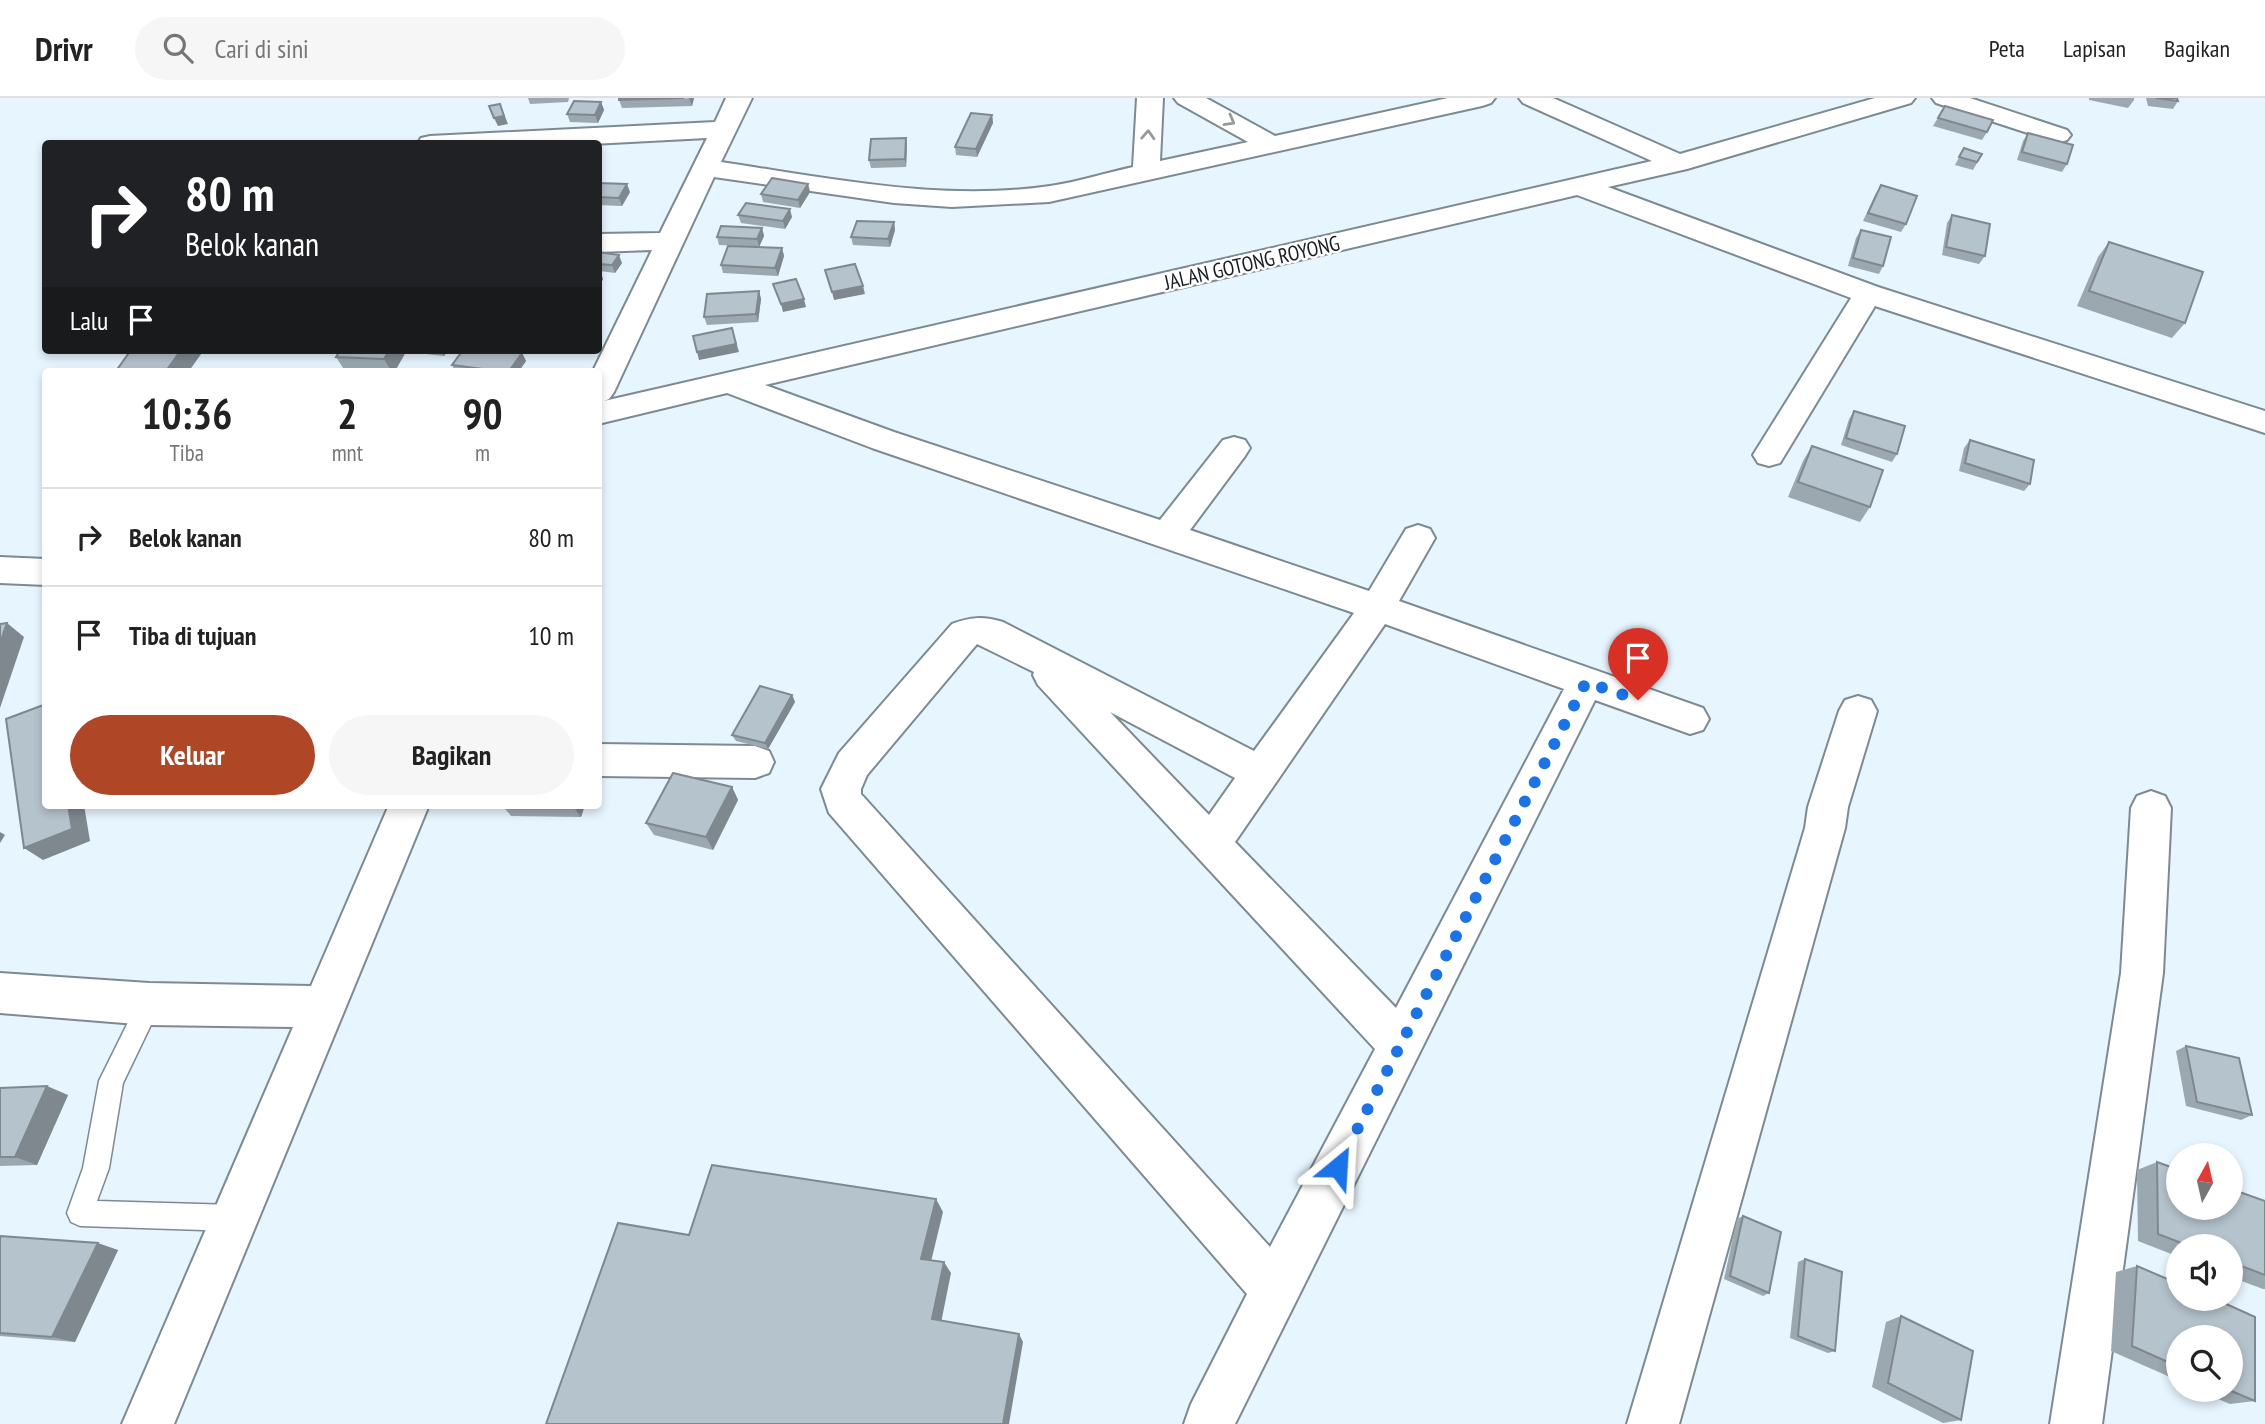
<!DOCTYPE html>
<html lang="id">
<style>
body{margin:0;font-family:"PT Sans Narrow",sans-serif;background:#f6f6f6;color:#222;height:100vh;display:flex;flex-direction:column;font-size:26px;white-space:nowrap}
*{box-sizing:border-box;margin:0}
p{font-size:23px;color:#767676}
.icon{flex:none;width:38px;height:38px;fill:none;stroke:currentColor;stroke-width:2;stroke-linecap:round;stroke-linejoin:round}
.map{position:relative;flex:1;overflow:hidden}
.details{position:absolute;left:42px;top:270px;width:560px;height:441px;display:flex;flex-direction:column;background:#fff;border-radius:7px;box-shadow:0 4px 10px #0003}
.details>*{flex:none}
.guide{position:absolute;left:42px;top:42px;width:560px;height:214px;border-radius:7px;box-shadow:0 4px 10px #0003;background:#202124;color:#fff;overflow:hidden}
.needle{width:46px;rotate:8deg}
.controls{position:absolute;left:2166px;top:1045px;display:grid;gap:14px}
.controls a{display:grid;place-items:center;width:77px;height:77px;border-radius:50%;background:#fff;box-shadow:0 4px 10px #0003;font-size:35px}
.pin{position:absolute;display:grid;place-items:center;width:60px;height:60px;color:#fff;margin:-72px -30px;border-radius:50% 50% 50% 0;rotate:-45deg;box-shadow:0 0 7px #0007}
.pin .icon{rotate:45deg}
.me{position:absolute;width:77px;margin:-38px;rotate:27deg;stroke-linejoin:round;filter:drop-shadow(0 0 5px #0008)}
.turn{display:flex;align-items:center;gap:24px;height:147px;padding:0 28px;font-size:32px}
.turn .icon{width:91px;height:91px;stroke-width:2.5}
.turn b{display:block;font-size:49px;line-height:60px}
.then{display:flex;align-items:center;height:66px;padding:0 28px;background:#0003;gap:14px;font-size:26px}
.eta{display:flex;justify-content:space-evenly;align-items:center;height:119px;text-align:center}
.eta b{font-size:42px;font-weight:700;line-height:49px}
.cta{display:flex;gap:14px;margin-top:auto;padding:14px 28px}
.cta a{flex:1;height:80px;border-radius:42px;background:#af4727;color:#fff;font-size:28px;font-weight:700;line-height:80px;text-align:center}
.cta a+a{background:#f6f6f6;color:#222}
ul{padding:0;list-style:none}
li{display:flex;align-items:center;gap:21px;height:98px;padding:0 28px;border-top:2px solid #e0e0e0}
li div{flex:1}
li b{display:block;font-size:26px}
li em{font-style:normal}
header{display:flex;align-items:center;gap:42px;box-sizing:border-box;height:98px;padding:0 35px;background:#fff;border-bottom:2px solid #e0e0e0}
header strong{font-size:33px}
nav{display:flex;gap:38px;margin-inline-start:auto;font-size:24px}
.search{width:490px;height:63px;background:#f6f6f6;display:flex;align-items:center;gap:18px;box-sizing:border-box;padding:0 24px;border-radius:38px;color:#767676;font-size:26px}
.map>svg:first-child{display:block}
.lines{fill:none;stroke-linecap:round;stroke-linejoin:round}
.lane-casing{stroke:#7c8a92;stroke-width:3}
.street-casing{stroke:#7c8a92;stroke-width:4}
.lane{fill:#fff;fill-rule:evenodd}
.street{fill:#fff;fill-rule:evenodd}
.wall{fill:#9ca8af}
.shaded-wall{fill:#7f888f}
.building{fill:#b5c3cc;stroke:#7f888f;stroke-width:2}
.oneway{stroke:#979a9b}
.route{stroke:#1a73e8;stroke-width:12;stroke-dasharray:0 21.6}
.labels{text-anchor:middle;stroke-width:5;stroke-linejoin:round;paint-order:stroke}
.far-street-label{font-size:21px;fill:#181e21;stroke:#fff}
</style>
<header>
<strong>Drivr</strong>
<div class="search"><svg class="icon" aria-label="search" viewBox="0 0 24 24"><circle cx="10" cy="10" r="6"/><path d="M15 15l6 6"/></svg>Cari di sini</div>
<nav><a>Peta</a><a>Lapisan</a><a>Bagikan</a></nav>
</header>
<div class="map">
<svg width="2265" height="1326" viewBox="0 0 2265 1326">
<rect width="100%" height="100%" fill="#e6f5fe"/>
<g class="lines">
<defs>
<polygon id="lane" points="149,895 157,898 161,906 123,985 109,1070 97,1103 234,1107 243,1111 247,1120 243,1129 234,1133 80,1128 71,1124 67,1115 83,1070 99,983 141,898"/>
<g id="street">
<path d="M726,0H752L721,64C829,80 941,104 1050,88C1078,84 1105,75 1133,69L1137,0H1163L1160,63L1248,44L1178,5L1174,0H1206L1275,38L1448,0H1495L1491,5L1482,8L1049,104L952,109L894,105L714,79L614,294L609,301L604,303L1652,63L1523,5L1519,0H1553L1680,56L1875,0H1915L1911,5L1687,71L1608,89L1878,189L2265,313V335L1875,208L1780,365L1769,368L1758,365L1753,357L1851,200L1577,97L765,287L894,334L1160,422L1223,342L1234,339L1245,342L1250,350L1245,358L1190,432L1369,493L1406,431L1418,427L1430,431L1435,440L1399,503L1703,610L1709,621L1703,632L1690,636L1595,602L1235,1326H1184L1191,1306L1247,1196L829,715L821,691L839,655L952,526C971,519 983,518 1003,524L1254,653L1354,515L872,350L727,295L598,326V273H593L652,152L598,154V136L660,135L707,40L592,46H417L421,40L430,38L715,24ZM1385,526L1564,591L1396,910L1235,744ZM977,546L1034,574L1033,577L1038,587L1375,951L1270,1149L861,696V691L867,677ZM1110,614L1235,680L1209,717Z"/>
<polygon points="1932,0 1970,0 2067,32 2071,37 2067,42 2058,45 2049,42 1936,5"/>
<polygon points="0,459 46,461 46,487 0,485"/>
<polygon points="1858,598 1871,602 1877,613 1848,709 1845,730 1679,1326 1627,1326 1805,730 1808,709 1839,613 1845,602"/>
<polygon points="598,646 755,648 769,653 774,664 769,675 755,680 598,678"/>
<polygon points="2151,693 2165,698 2171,710 2163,875 2102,1326 2050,1326 2121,875 2131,710 2137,698"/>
<polygon points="389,707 429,707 174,1326 122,1326 293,929 149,927 0,915 0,875 149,885 311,888"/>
</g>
</defs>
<!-- lane casing -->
<use href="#lane" class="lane-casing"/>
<!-- street casing -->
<use href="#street" class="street-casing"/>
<!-- lane -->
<use href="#lane" class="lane"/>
<!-- street -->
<use href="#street" class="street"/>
</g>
<!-- wall -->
<g class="wall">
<polygon points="528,0 569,0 568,4 530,6"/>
<polygon points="694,0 692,8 622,10 619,2"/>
<polygon points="2089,0 2134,0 2134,2 2128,10 2089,2"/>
<polygon points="2146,0 2177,0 2178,3 2173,11 2148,8"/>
<polygon points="601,4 604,12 598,25 570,24 567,16"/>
<polygon points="1945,8 1987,34 1982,42 1933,28"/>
<polygon points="992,17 993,25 977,59 956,57 955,49"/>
<polygon points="2028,35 2067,66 2062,74 2017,62 2023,43"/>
<polygon points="907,48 906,69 871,70 869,62"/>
<polygon points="1964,50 1982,56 1973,72 1955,67"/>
<polygon points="598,85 630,94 622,108 598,107"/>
<polygon points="808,86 810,94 800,110 763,104 761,96"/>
<polygon points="1876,95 1906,126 1901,134 1863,123"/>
<polygon points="738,117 792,119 785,131 741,125"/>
<polygon points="1952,117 1985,158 1979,166 1942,157 1947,125"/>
<polygon points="894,124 895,132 890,149 853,147 851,139"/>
<polygon points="762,130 764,138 759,149 719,147 717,139"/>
<polygon points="1861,132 1883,168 1879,176 1848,168 1856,140"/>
<polygon points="2109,144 2185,225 2172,240 2077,208 2098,159"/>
<polygon points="782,150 784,158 778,178 723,175 721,167"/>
<polygon points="598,154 622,165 615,175 600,173 603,181 598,191"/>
<polygon points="759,193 761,201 758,224 707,227 704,219"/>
<polygon points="340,252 407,252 395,273 345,273 336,259"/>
<polygon points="415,252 448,252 444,258 417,255"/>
<polygon points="522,255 526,263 519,273 455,273 452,267"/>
<polygon points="1854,313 1897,356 1892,364 1841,347 1849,321"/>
<polygon points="1970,342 2030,386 2024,393 1959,373 1964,350"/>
<polygon points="1812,348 1870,409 1860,424 1788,399 1803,363"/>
<polygon points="792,597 795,604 768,651 736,643 732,637"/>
<polygon points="732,689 738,702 713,752 654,737 646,725"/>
<polygon points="502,707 585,707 581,719 511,718"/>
<polygon points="2186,948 2252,1017 2241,1022 2186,1008 2176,953"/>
<polygon points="0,990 68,997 37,1067 0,1068"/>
<polygon points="2157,1064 2265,1103 2265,1191 2263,1191 2231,1179 2231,1148 2179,1148 2179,1159 2138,1143 2137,1072"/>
<polygon points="1743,1118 1769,1195 1763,1198 1724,1181 1737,1121"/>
<polygon points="0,1138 118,1152 75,1244 0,1238"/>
<polygon points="1805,1161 1835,1253 1828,1255 1790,1240 1798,1164"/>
<polygon points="2137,1168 2255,1303 2230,1306 2197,1292 2231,1292 2179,1239 2179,1283 2111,1253 2116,1174"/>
<polygon points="1901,1218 1961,1322 1943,1325 1872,1289 1886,1224"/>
</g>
<!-- shaded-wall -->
<g class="shaded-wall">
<polygon points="689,0 694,0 692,8"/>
<polygon points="601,4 604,12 598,25 595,17"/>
<polygon points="500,6 508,26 498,28 494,20"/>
<polygon points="992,17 993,25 977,59 976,51"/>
<polygon points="906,40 907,48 906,69 905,61"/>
<polygon points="627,86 630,94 622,108 619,100"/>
<polygon points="808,86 810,94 800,110 798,102"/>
<polygon points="790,111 792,119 785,131 783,123"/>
<polygon points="894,124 895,132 890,149 888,141"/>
<polygon points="762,130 764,138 759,149 757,141"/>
<polygon points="782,150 784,158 778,178 775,170"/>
<polygon points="619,157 622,165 615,175 612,167"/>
<polygon points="600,173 603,181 598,191 598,176"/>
<polygon points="863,188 865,196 834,202 832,194"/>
<polygon points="759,193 761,201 758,224 756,216"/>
<polygon points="804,201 806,209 783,214 781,206"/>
<polygon points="732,230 739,254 699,262 697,254"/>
<polygon points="181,252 204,252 189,273 166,273"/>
<polygon points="389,252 407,252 395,273 391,273 384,261"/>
<polygon points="441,252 448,252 444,258"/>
<polygon points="522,255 526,263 519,273 509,273"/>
<polygon points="7,525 24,539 0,610 0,545"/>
<polygon points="792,597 795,604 768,651 765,645"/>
<polygon points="732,689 738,702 713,752 706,739"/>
<polygon points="68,707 84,707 90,743 43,762 24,750"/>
<polygon points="572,707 585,707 581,719"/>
<polygon points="0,734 5,737 0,745"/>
<polygon points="47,988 68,997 37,1067 15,1059"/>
<polygon points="936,1101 943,1114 929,1172 921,1161"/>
<polygon points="98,1145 118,1152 75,1244 52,1239"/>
<polygon points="944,1164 951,1175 940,1230 932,1221"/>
<polygon points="1019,1236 1023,1244 1009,1326 1003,1326"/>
</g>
<!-- building -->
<g class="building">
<polygon points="619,0 684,0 619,2"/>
<polygon points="2156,0 2177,0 2178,3"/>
<polygon points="574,3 601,4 595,17 567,16"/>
<polygon points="500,6 504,18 494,20 489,8"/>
<polygon points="1945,8 1993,22 1987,34 1938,20"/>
<polygon points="971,15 992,17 976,51 955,49"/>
<polygon points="2028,35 2073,47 2067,66 2022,54"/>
<polygon points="906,40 905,61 869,62 871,41"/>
<polygon points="1964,50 1982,56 1977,64 1959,59"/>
<polygon points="772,80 808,86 798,102 761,96"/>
<polygon points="598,85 627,86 619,100 598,99"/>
<polygon points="1881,87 1917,98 1906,126 1868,115"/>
<polygon points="746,105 790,111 783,123 738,117"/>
<polygon points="1952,117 1990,126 1985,158 1946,149"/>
<polygon points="857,123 894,124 888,141 851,139"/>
<polygon points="721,128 762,130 757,141 717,139"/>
<polygon points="1861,132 1891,139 1883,168 1853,160"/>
<polygon points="2109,144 2203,174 2185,225 2089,193"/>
<polygon points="728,148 782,150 775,170 721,167"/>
<polygon points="598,154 619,157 612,167 598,166"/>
<polygon points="855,166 863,188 832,194 825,172"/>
<polygon points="796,181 804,201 781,206 773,186"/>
<polygon points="759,193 756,216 704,219 707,196"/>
<polygon points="732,230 736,246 697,254 693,238"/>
<polygon points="131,252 181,252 166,273 116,273"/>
<polygon points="340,252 389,252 384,261 336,259"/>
<polygon points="463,252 496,252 522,255 509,273 498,273 452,267"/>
<polygon points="1854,313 1905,328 1897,356 1846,340"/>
<polygon points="1970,342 2034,362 2030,386 1965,365"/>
<polygon points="1812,348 1883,372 1870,409 1798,384"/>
<polygon points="7,525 0,545 0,526"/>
<polygon points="760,588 792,597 765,645 732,637"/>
<polygon points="46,606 46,707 68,707 72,731 24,750 6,621"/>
<polygon points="673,675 732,689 706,739 646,725"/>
<polygon points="2186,948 2239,960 2252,1017 2197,1004"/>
<polygon points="47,988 15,1059 0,1059 0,990"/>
<polygon points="2157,1064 2179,1072 2179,1110 2231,1110 2231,1091 2265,1103 2265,1177 2231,1164 2231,1148 2189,1148 2158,1136"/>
<polygon points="712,1067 936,1101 921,1161 944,1164 932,1221 1019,1236 1003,1326 546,1326 618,1125 689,1137"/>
<polygon points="1743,1118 1781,1134 1769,1195 1730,1178"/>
<polygon points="0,1138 98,1145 52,1239 0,1235"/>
<polygon points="1805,1161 1842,1174 1835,1253 1798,1238"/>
<polygon points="2137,1168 2179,1186 2179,1200 2213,1200 2255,1219 2255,1303 2229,1292 2231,1292 2231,1239 2179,1239 2179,1269 2132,1248"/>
<polygon points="1901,1218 1973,1253 1961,1322 1888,1285"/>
</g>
<!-- one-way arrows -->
<defs><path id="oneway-chevron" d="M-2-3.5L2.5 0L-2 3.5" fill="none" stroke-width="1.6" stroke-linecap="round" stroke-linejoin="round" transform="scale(1.75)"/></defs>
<g class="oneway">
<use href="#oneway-chevron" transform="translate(1230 23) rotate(29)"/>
<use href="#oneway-chevron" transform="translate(1148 37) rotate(-87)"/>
</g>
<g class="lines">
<!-- route -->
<polyline class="route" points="1338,1069 1586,584 1638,602"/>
</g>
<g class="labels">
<!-- far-street labels -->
<g class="far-street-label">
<text transform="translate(1252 165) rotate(-13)" y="7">JALAN GOTONG ROYONG</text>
</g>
</g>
</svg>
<div class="controls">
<a><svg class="needle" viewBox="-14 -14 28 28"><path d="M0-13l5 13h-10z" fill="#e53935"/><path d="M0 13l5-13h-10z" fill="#767676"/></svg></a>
<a><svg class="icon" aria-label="sound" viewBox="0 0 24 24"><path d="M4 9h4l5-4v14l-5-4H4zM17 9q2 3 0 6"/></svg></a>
<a><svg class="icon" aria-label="search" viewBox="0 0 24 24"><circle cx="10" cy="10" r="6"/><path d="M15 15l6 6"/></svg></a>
</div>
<div class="pin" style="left:1638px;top:602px;background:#d93025"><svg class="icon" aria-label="arrive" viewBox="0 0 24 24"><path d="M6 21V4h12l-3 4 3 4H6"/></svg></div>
<svg class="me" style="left:1338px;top:1069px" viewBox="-20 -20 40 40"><path d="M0-17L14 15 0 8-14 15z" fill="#1a73e8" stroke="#fff" stroke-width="4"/></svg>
<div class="guide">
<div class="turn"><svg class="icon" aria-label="right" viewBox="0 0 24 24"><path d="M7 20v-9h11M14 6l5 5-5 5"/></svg><div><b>80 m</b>Belok kanan</div></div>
<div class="then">Lalu<svg class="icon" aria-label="arrive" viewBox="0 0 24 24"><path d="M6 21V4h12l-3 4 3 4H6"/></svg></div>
</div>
<section class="details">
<div class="eta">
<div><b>10:36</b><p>Tiba</p></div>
<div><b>2</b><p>mnt</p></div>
<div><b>90</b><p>m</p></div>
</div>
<ul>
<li><svg class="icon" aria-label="right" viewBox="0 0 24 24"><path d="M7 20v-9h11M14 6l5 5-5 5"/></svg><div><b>Belok kanan</b></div><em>80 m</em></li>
<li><svg class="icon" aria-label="arrive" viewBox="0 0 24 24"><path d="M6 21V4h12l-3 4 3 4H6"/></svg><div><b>Tiba di tujuan</b></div><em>10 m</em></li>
</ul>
<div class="cta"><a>Keluar</a><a>Bagikan</a></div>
</section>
</div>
